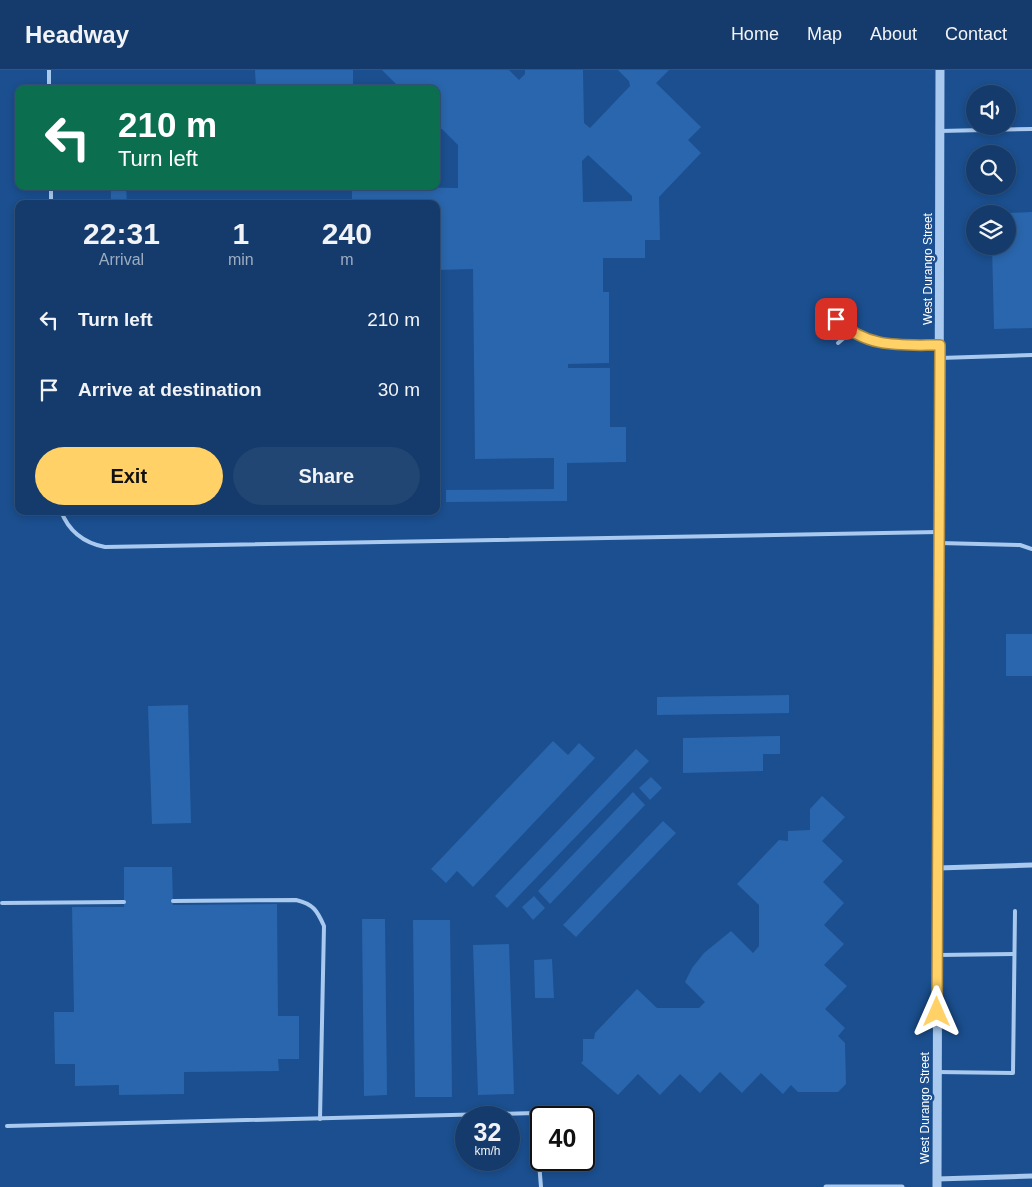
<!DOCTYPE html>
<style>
body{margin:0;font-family:Helvetica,sans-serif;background:#214673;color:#f1f3f6;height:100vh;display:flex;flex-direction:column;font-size:19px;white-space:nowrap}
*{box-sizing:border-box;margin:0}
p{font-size:16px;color:#9dadc1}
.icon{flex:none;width:28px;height:28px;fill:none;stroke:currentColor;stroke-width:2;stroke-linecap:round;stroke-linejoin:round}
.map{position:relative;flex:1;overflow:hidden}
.sheet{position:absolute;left:15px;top:130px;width:425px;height:315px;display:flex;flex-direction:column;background:#143b6b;border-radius:10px;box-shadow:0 2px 8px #0003,0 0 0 1px #33557e}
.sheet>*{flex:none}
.top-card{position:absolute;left:15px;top:15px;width:425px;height:105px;border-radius:10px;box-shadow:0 2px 8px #0003,0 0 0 1px #33557e;background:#0b6e4f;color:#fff;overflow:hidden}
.tools{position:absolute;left:966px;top:15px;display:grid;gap:10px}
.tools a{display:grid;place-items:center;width:50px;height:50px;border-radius:50%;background:#143b6b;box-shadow:0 2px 8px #0003,0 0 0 1px #33557e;font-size:25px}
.speed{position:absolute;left:455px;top:1036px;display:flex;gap:10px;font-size:25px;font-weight:700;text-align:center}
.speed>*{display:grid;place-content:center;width:65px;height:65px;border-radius:50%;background:#143b6b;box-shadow:0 2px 8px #0003,0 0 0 1px #33557e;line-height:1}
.speed small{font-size:12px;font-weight:400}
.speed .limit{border:2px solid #111;border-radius:8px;background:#fff;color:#111}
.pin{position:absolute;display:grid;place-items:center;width:42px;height:42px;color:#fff;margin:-21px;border-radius:10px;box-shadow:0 2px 8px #0006}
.me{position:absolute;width:55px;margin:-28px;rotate:0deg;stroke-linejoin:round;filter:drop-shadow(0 0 4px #0008)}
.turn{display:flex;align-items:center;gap:18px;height:105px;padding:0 20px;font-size:22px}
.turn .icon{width:65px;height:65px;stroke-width:2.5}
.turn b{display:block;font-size:35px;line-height:42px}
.eta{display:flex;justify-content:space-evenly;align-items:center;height:85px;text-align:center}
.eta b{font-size:30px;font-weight:700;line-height:35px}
.action{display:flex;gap:10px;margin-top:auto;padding:10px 20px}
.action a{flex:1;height:58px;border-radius:30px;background:#ffd166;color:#111;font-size:20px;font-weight:700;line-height:58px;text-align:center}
.action a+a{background:#214673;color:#f1f3f6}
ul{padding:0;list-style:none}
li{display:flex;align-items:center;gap:15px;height:70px;padding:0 20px}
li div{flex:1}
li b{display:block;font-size:19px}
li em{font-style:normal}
header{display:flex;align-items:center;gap:30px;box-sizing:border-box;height:70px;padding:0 25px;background:#143b6b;border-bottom:1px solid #33557e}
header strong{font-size:24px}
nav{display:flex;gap:28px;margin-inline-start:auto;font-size:18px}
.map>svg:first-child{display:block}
.building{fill:#2a66ad;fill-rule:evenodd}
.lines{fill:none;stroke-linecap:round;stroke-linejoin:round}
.service{stroke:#a9c9ee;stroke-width:4}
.minor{stroke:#a9c9ee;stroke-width:5}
.tertiary{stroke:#a9c9ee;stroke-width:9}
.route-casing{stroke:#a68842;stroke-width:12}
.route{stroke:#ffd166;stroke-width:9}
.labels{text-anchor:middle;stroke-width:5;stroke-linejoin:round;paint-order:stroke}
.street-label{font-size:12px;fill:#fff;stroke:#1b4f8f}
</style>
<header>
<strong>Headway</strong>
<nav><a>Home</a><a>Map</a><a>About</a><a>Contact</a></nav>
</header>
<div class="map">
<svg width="1032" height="1117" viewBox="0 0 1032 1117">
<rect width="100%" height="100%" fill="#1b4f8f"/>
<!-- building -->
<g class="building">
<polygon points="255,0 353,0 353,19 256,19"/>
<path d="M382,0H509L519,10L525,4V0H583L584,53L590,58L630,16L629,11L618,0H669L656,13L701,57L688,70L701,83L659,127L660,170H645V188H603V222H609V293L568,294V298H610V357H626V392L567,393V431L446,432V420L554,419V388L475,389L473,199L436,200V134H352V119H335V116L458,118V75L442,59H436V19H401ZM588,85L632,126V131L583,132L582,91Z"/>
<polygon points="111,116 126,116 127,134 111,134"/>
<polygon points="1032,142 1032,258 994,259 992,176 1008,176 1008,143"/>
<rect x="1006" y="564" width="26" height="42"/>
<polygon points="789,625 789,643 657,645 657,627"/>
<polygon points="188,635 191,753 152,754 148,636"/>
<polygon points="780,666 780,684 763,684 763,701 683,703 683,668"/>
<polygon points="553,671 568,685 579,673 595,688 473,817 457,801 446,813 431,799"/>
<polygon points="636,679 649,691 507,838 495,826"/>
<polygon points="651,707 662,718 650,730 639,718"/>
<polygon points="633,722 645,735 550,834 538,821"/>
<polygon points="822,726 845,747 822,771 843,791 823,812 844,833 824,855 844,874 824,895 847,916 825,939 845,958 838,966 845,973 846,1014 838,1022 798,1022 791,1015 783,1024 761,1003 742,1023 720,1002 700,1023 680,1004 660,1025 638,1004 618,1025 581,993 583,991 583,969 594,969 595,963 637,919 657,938 699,938 705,932 685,912 692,898 704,883 731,861 753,883 759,876 759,835 737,814 779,770 788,771 788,761 810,760 810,739"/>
<polygon points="663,751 676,763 576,867 563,855"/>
<polygon points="124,797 172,797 173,835 277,834 278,946 299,946 299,989 278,989 279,1001 184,1002 184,1024 119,1025 119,1015 75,1016 75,994 55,994 54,942 74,942 72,837 124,837"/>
<polygon points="534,826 545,838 533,850 522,837"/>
<polygon points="362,849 385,849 387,1025 364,1026"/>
<polygon points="413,850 450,850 452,1027 415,1027"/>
<polygon points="509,874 514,1024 478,1025 473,875"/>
<polygon points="552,889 554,928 535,928 534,890"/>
</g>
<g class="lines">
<!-- service -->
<g class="service">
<polyline points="49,0 49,19"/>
<polyline points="940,61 1032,59"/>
<polyline points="51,116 51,134"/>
<path d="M836,249C868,278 897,275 938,275"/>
<polyline points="838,273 851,262"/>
<polyline points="940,288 1032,285"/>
<path d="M61,441C69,462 84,473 105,477L938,462"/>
<polyline points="940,473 1020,475 1032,479"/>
<path d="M173,831L296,830C313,834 317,840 324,856L320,1049"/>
<polyline points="2,833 124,832"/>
<polyline points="939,885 1014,884"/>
<polyline points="937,1002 1013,1003 1015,841"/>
<polyline points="7,1056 535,1043 541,1117"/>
</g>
<!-- minor -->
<g class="minor">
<polyline points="938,798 1032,795"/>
<polyline points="937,1109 1032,1106"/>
<polyline points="826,1117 902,1117"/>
</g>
<!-- tertiary -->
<polyline class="tertiary" points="937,1117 940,0"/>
</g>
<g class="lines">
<defs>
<path id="route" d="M836,249C868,279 899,275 940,275L937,942"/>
</defs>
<!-- route casing -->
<use href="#route" class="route-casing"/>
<!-- route -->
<use href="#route" class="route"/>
</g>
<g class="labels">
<!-- street labels -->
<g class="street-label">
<text transform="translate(928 199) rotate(-90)" y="4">West Durango Street</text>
<text transform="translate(925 1038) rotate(-90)" y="4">West Durango Street</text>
</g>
</g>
</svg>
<div class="tools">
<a><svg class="icon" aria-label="sound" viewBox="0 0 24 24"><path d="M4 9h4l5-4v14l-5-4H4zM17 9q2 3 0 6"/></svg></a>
<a><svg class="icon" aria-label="search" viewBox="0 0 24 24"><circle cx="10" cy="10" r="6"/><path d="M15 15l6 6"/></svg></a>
<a><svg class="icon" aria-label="layers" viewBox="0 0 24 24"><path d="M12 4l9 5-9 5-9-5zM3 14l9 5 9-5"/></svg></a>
</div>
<div class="speed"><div>32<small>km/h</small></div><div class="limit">40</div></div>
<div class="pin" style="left:836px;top:249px;background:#d93025"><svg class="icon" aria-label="arrive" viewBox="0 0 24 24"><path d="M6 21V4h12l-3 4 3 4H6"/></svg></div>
<svg class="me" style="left:937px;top:942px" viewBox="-20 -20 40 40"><path d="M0-17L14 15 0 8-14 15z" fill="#ffd166" stroke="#fff" stroke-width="4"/></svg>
<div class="top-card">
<div class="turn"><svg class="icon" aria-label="left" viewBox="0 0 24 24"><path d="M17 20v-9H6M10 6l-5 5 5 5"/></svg><div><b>210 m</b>Turn left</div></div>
</div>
<section class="sheet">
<div class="eta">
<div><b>22:31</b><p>Arrival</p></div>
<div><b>1</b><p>min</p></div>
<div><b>240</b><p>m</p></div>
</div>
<ul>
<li><svg class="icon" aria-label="left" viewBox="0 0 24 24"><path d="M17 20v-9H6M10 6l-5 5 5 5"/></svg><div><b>Turn left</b></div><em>210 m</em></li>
<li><svg class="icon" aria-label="arrive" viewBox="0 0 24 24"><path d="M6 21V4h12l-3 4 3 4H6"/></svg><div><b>Arrive at destination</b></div><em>30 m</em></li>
</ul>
<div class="action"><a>Exit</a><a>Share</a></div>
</section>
</div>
